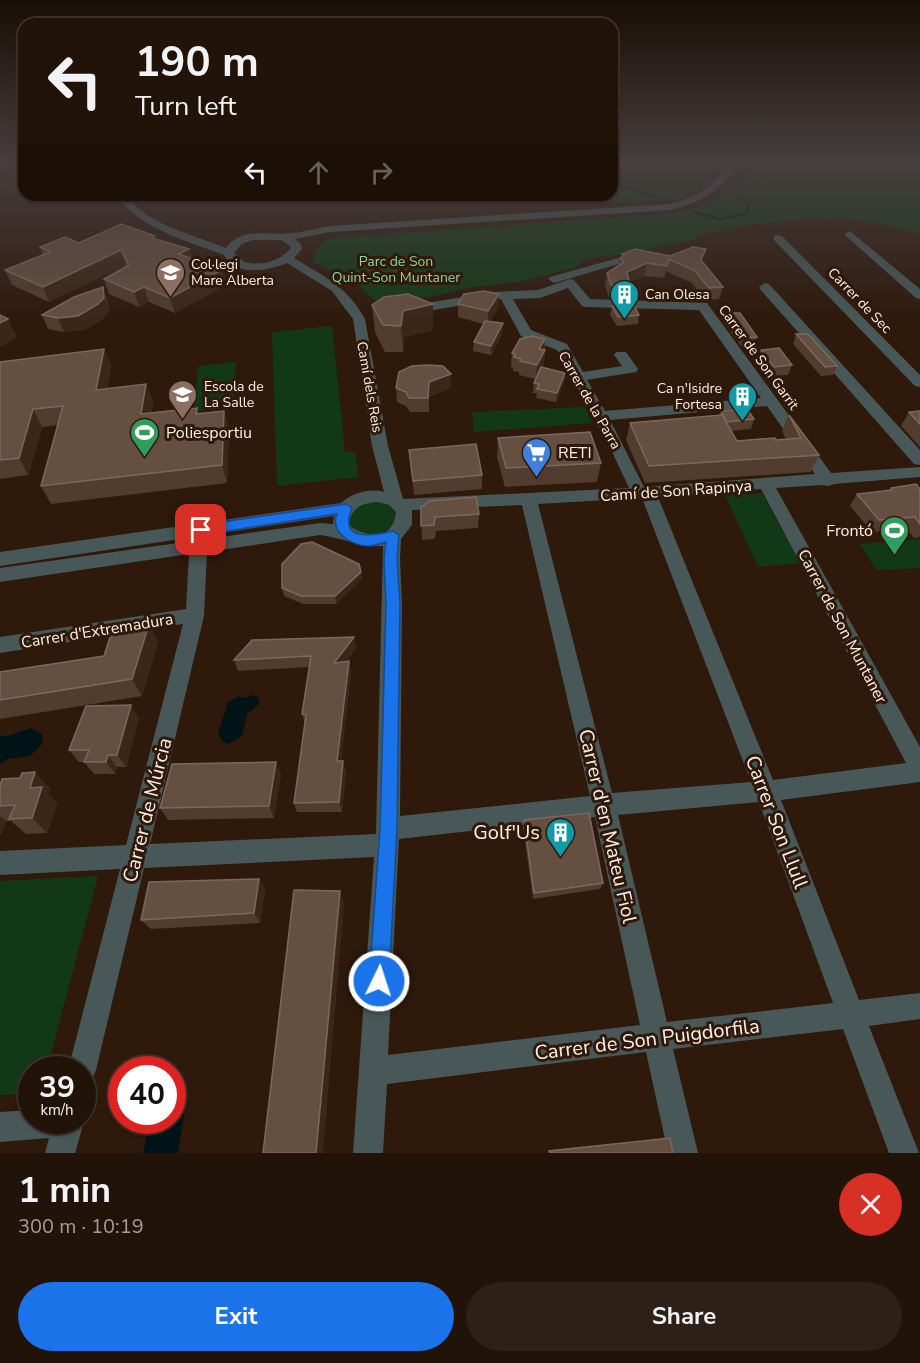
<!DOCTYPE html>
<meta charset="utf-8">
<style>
body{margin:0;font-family:"Nunito Sans",sans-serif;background:#2e2016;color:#f1f3f6;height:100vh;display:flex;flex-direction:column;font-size:22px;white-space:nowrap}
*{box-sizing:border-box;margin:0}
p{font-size:20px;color:#a29e9c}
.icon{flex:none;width:33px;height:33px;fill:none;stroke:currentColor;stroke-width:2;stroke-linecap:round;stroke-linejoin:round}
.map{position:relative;height:1153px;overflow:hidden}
.side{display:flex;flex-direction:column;background:#221308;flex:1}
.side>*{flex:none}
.hud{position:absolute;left:18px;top:18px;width:600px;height:183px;border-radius:18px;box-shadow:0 2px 4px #0004,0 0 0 2px #3f3229;background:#221308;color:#f1f3f6;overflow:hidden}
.speed{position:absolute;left:18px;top:1056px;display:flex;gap:12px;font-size:30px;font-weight:700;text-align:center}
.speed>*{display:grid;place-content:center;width:78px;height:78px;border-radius:50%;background:#221308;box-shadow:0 2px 4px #0004,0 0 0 2px #3f3229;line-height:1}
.speed small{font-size:15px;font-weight:400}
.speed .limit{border:9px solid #d22;background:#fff;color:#111}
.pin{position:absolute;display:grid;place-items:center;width:51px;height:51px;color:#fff;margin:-26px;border-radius:12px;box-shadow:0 3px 9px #0006}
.me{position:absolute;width:66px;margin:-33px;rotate:4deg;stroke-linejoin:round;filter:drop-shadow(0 0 4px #0008)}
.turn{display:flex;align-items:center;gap:21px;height:126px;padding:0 18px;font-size:27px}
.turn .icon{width:78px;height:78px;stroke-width:2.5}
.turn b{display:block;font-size:42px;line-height:51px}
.lanes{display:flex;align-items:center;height:57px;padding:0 18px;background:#0003;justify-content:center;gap:30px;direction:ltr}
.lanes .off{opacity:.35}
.round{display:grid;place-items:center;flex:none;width:63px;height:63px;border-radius:32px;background:#2e2016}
.head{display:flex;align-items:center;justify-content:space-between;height:102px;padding:0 18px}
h1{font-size:36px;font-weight:700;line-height:45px}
.primary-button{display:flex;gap:12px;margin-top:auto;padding:12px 18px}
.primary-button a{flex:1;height:69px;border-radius:36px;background:#1a73e8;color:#fff;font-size:24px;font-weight:700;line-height:69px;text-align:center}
.primary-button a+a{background:#2e2016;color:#f1f3f6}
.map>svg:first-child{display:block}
.green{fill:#123916}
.water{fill:#001417}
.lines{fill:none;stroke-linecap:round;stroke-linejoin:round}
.stream{stroke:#001417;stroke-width:2}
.minor{fill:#485758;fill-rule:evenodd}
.wall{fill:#523c2d}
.shaded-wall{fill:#3c2617}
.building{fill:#654f41;stroke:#7d685b;stroke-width:1.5}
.route{fill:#1a73e8;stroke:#114b97;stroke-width:1.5}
.labels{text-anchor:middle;stroke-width:6;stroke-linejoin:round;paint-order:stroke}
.far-park-label{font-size:14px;fill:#91d495;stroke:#2e190b}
.far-poi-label{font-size:14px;fill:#fff0e6;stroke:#2e190b;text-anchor:start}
.far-street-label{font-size:14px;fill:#fff0e6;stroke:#2e190b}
.poi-label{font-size:16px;fill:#fff0e6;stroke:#2e190b;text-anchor:start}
.street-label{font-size:16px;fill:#fff0e6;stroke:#2e190b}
.near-street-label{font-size:20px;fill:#fff0e6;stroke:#2e190b}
.near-poi-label{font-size:20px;fill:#fff0e6;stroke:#2e190b;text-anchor:end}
</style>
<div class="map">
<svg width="920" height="1153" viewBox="0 0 920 1153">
<rect width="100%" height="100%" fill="#2e190b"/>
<!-- green -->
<g class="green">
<polygon points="612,161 720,161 707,186 674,200 597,203 589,195 612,195"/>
<path d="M754,161H920V234C892,226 863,218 833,218C788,217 743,227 699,235L692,240L610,257L601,256L580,262L577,267L519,282L467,288L396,305L377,303L354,281L313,262C314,252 322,242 331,238L677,213C713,204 734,194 754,161Z"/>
<polygon points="332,326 345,452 355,452 359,477 277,486 272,332"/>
<polygon points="236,362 234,407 194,411 198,366"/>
<polygon points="585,407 592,423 474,432 472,412"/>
<polygon points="762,493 800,563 758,567 725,495"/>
<path d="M367,501L384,502L395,510L396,522C378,540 371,537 349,529L348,512Z"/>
<polygon points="920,539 920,568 876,570 860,544"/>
<polygon points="98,876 47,1069 32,1070 31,1093 0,1095 0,881"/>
</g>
<!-- water -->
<g class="water">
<polygon points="254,695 258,697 260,703 247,714 242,736 229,744 223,742 218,733 228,702 239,696 243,698"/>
<polygon points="31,728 42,734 43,743 30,756 8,759 0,764 0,736 8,736"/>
<polygon points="173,1096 187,1096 178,1153 143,1153 150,1121 172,1120"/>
</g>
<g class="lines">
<!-- stream -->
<g class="stream">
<polyline points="612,183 660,199"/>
<polyline points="694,212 720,219 747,213 748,204 737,197 735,192 745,176 746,161"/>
</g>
<!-- minor -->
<g class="minor">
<path d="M729,161H738C723,191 701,202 670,210L330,232L295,239L301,244L302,249L294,258C326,278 346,285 365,319L388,446L403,499L629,488L608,443L557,350L521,336L501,299L408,314L402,310L408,306L494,292L538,290L570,279L574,280L590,299L707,303L831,473L920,467V477L834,484L828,486L822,485L776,488L920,747V782L781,800L859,1000L920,993V1019L869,1026L919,1153H889L843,1029L673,1049L698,1153H668L646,1052L387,1084L383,1153H353L374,857L144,868L96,1070L92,1080L82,1084V1070H68L120,869L0,875V851L126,845L183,624L0,653V637L186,609L189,554L0,582V568L320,523L333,524L334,516L0,566V552L341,503C352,493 370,488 384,492L372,446L353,319L332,291L287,263C266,271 237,277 224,255C186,240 141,230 116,195H126C149,226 192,234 226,248C240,226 270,236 292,233C305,232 318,228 330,226L670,204C697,197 716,186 729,161ZM252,240H281L290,246V249C279,262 260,266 244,262L234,253L242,244ZM568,288L582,306L586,307L699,310L761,398L605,411L587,380L636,372L638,369L626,352H616L614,355L622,366L583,372L567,344L531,330L513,299L540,298ZM767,406L815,474L644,487L610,420ZM761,489L906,763L773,780L658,497ZM642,498L751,782L612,793L538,504ZM378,502L389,505L396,512C394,538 371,539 351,527L349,522C353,507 362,503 378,502ZM522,505L590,796L400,816L402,604L400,559L401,539L412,525V510ZM320,535C342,538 361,547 383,546L376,834L150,844L204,616L207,552ZM759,802L833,1003L667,1022L618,815ZM595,817L640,1025L388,1055L399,839Z"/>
<polygon points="850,231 920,289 920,299 916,298 846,236 845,234"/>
<polygon points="778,235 782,236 920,375 920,387 915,386 774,240 774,236"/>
<polygon points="618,258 624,261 622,263 554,283 548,279 550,277"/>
<polygon points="765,283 769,284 920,450 920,465 914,464 761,290 759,287"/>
<polygon points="32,1110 32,1120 82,1120 82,1117 84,1122 75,1153 45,1153 49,1138 0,1142 0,1112"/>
</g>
</g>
<!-- wall -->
<g class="wall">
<polygon points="16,161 24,161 24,168 19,168"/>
<polygon points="156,239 189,249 192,259 226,285 175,313 149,302 139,307 109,294 104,279 127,266 126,265 49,302 12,285 5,270 43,254 40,247 79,243"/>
<polygon points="622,254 703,262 723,287 719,299 705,300 692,283 666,271 664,278 644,276 629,282 630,286 627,298 609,297 605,286 607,273 618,266 620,258 622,257"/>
<polygon points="108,301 109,311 104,318 84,330 64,332 48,329 42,315"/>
<polygon points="613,301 639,315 638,324 617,326 610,315"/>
<polygon points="458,304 498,308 490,321 503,333 491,355 473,351 474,342 483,324 458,317"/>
<polygon points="372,305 433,330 404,337 403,352 385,352 375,332"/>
<polygon points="727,313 757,337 754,346 742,347 724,323"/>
<polygon points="796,334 837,366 833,375 821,376 793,344"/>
<polygon points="545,339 544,364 542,367 565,373 564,383 556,402 536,398 537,393 533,393 534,383 536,379 519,375 519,372 513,371 513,368 511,367 512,353"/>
<polygon points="104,349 111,366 107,389 146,384 153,402 151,413 197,408 199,414 224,411 229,429 227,483 51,504 41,486 58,425 42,427 28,475 0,479 0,362"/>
<polygon points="761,350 792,365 788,375 770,376 758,359"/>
<polygon points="396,388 451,388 429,397 429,412 410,412 406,406 397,402"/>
<polygon points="721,411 754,419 751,429 731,431 737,441 786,439 782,431 789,415 819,455 811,472 645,483 626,440 630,423 719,415"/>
<polygon points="920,411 920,447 901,426 909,412"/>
<polygon points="498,438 601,463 597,482 505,487 497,457"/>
<polygon points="409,450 482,475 482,489 414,495"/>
<polygon points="891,488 920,489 920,537 914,538 907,529 872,532 850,506 857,494 889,490"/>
<polygon points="421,507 479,514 478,528 436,531 435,539 422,540"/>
<polygon points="361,572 362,579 336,604 303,604 284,596 282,588"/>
<polygon points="149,624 158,642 142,696 0,719 0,672 104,656"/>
<polygon points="354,637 356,648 346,662 351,672 341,761 346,771 342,812 297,812 294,803 305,723 302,714 310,667 238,671 234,660"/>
<polygon points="139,718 126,767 117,767 115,774 94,774 84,762 79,762 69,750"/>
<polygon points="281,774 274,818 168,820 160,808"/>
<polygon points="20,778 50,788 48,794 57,803 47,833 26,834 11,821 6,821 1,834 0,834 0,786"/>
<polygon points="524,820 603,883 600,889 533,899 523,827"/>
<polygon points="259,879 265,889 260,923 151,929 141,920"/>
</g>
<!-- shaded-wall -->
<g class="shaded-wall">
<polygon points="189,249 193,264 179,254"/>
<polygon points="121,250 126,265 49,302 43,287"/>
<polygon points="647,263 644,276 624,284 627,272"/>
<polygon points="222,270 226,285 175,313 170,298"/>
<polygon points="103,287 108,301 109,311 104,318 84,330 64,332 58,318"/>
<polygon points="144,287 149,302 139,307 134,292"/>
<polygon points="499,294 498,308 488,325 488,311"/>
<polygon points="433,304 433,330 404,337 403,352 401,326 403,311"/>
<polygon points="8,319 17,337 0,347 0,323"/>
<polygon points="503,323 503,333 491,355 491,346"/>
<polygon points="545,339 543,352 539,349"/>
<polygon points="104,349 111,366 103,407 96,390"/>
<polygon points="545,350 544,364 536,379 537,365"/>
<polygon points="565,373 564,383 556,402 557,393"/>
<polygon points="451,374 451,388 429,397 429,412 429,382"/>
<polygon points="146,384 153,402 148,432 141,414"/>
<polygon points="33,409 42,427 28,475 19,458"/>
<polygon points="224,411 229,429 227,483 222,465"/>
<polygon points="361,572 362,579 336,604 335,596"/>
<polygon points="149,624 158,642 142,696 132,679"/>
<polygon points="354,637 356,648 337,674 334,663"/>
<polygon points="349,661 351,672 340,771 337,761"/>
<polygon points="131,705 139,718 126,767 117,755"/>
<polygon points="108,755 117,767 115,774 106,762"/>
<polygon points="343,761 346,771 342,812 339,802"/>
<polygon points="276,762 281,774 274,818 269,806"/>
<polygon points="35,772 50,788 48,794 57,803 47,833 32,818 30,788"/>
<polygon points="0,816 6,821 1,834 0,833"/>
<polygon points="259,879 265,889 260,923 254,913"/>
<polygon points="340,891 344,904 323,1153 316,1153"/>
</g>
<!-- building -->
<g class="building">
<polygon points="121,224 155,236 152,238 189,249 179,254 222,270 170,298 144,287 134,292 104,279 129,265 121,250 43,287 5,270 50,252 40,247 65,237 79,243"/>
<polygon points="693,247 706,249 701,260 723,287 709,288 695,271 669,259 667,266 647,263 627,272 630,286 611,285 607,273 624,262 620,258 624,255 622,254 635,249 670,256"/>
<polygon points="103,287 104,298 98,304 78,316 58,318 42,315 74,297"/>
<polygon points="484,291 499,294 488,311 458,304 464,294"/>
<polygon points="408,294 433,304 403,311 401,326 383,325 372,305 384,297"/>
<polygon points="613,301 632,301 639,315 618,317 612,306 614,306"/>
<polygon points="727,313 740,313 757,337 745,338"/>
<polygon points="0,315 8,319 0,323"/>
<polygon points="485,321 503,323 491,346 474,342"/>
<polygon points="796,334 808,334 837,366 825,367"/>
<polygon points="532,336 545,339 539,349 545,350 537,365 520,361 521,359 514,357 515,354 512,353 520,339"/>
<polygon points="779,348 792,365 774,367 761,350"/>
<polygon points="104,349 96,390 146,384 141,414 197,408 196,414 224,411 222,465 41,486 63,406 33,409 19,458 0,460 0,362"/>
<polygon points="427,365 443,366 451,374 429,382 428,398 409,398 406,392 396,388 399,372 412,366"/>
<polygon points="541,367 565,373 557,393 537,389 539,384 534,383"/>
<polygon points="747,409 754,419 727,422 721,411"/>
<polygon points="920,411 920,424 909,412"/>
<polygon points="722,415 737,441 775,438 776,440 801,438 789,415 819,455 649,466 630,423"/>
<polygon points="590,432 601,463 506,468 498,438"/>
<polygon points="476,444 482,475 413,481 409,450"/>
<polygon points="916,484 920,489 920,524 915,517 879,520 857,494 892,490 891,488"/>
<polygon points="476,497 479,514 435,517 434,525 421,526 421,507 430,501"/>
<polygon points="312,542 359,564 361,572 335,596 301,596 282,588 282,564 301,544"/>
<polygon points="149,624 132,679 0,700 0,672 104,656 113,628"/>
<polygon points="354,637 334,663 349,661 337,761 343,761 339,802 294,803 306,715 302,714 311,656 234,660 252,640"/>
<polygon points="131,705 117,755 108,755 106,762 84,762 89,750 69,750 86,706"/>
<polygon points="276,762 269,806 160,808 172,764"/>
<polygon points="35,772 30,788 42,787 32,818 9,819 15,805 0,806 0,786 2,779 20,778 22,773"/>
<polygon points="589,813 603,883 534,893 524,820"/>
<polygon points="259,879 254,913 141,920 149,882"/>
<polygon points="294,890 340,891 316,1153 263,1153"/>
<polygon points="670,1138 673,1153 550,1153 549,1151"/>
</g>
<!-- sky -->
<linearGradient id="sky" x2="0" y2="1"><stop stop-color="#190e06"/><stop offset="0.5" stop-color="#463e3f"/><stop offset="1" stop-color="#463e3f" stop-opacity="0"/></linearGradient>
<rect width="920" height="323" fill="url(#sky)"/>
<!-- route -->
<path class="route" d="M346,504L352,508C338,542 372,536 393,531L399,535L397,559L400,604L397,829L389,981L386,988L379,991L372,988L369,981L380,829L386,604L384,559L386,542C381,543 376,545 371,546C354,547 329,533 337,514L201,535L195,530L201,525Z"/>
<!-- icons -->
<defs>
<symbol id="school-pin" viewBox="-11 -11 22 30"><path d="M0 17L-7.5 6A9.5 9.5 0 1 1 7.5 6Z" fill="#8d6e63" stroke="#2e190b"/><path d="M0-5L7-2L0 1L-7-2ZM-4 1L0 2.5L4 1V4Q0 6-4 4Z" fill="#fff"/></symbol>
<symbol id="building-pin" viewBox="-11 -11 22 30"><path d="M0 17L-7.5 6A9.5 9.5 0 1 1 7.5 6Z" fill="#0f9aa8" stroke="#2e190b"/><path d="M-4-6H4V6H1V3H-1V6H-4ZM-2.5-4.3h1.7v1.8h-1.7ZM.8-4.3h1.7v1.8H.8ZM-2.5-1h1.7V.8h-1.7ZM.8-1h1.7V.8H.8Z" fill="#fff"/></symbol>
<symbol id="stadium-pin" viewBox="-11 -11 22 30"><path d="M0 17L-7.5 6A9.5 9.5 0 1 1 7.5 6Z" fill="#2e9e5b" stroke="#2e190b"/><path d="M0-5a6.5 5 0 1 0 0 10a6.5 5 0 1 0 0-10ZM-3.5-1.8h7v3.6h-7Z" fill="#fff"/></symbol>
<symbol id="supermarket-pin" viewBox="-11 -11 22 30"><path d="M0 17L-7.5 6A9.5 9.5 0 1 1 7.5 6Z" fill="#3f7fe0" stroke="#2e190b"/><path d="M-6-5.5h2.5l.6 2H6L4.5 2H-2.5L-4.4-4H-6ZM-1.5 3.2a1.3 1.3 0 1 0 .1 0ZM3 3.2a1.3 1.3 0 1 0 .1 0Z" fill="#fff"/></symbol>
</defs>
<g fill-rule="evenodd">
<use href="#school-pin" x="154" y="256" width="33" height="45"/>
<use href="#building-pin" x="608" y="278" width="33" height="45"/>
<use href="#school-pin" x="166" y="378" width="33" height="45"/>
<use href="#building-pin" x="726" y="380" width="33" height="45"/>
<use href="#stadium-pin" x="128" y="416" width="33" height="45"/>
<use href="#supermarket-pin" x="520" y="436" width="33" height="45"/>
<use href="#stadium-pin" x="878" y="514" width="33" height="45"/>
<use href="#building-pin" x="544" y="816" width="33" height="45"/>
</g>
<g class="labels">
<!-- far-park labels -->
<g class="far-park-label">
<text x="396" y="266">Parc de Son<tspan x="396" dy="16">Quint-Son Muntaner</tspan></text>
</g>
<!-- far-poi labels -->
<g class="far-poi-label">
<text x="191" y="269">Col·legi<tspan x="191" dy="16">Mare Alberta</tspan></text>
<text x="645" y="299">Can Olesa</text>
<text x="204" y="391">Escola de<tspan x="204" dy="16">La Salle</tspan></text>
<text x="722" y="393" text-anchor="end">Ca n'Isidre<tspan x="722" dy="16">Fortesa</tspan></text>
</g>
<!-- far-street labels -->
<g class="far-street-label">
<text transform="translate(860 300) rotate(46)" y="5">Carrer de Sec</text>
<text transform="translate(759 357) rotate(54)" y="5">Carrer de Son Garrit</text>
<text transform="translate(370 387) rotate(80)" y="5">Camí dels Reis</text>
<text transform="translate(590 400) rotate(60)" y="5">Carrer de la Parra</text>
</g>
<!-- poi labels -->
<g class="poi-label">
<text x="166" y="438">Poliesportiu</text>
<text x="558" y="458">RETI</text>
<text x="873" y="536" text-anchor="end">Frontó</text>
</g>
<!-- street labels -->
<g class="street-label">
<text transform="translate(676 490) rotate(-4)" y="6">Camí de Son Rapinya</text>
<text transform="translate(843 626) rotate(62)" y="6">Carrer de Son Muntaner</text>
<text transform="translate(97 630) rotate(-9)" y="6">Carrer d'Extremadura</text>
</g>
<!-- near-street labels -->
<g class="near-street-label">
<text transform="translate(147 810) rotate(-76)" y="7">Carrer de Múrcia</text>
<text transform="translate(777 822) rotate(69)" y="7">Carrer Son Llull</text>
<text transform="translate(608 826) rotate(77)" y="7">Carrer d'en Mateu Fiol</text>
<text transform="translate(647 1039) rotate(-7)" y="7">Carrer de Son Puigdorfila</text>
</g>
<!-- near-poi labels -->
<g class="near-poi-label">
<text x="540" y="839">Golf'Us</text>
</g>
</g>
</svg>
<div class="speed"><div>39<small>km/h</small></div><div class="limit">40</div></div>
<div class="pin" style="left:201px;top:530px;background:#d93025"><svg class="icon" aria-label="arrive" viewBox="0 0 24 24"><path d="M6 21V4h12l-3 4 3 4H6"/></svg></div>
<svg class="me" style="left:379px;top:981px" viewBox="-20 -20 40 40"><circle r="17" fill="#1a73e8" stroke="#fff" stroke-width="3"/><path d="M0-11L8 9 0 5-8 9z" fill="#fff"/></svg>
<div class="hud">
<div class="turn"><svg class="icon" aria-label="left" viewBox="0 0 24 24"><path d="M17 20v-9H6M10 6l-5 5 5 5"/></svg><div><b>190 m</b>Turn left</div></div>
<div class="lanes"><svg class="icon" aria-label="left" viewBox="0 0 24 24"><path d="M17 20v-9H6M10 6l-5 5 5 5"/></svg><svg class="icon off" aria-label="ahead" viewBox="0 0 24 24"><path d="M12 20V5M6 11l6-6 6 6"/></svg><svg class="icon off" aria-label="right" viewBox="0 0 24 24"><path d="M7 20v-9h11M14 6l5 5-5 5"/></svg></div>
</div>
</div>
<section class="side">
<div class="head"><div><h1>1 min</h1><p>300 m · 10:19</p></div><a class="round" style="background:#d93025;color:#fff"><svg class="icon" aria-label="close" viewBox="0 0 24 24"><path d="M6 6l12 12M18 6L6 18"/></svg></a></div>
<div class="primary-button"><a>Exit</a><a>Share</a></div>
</section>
